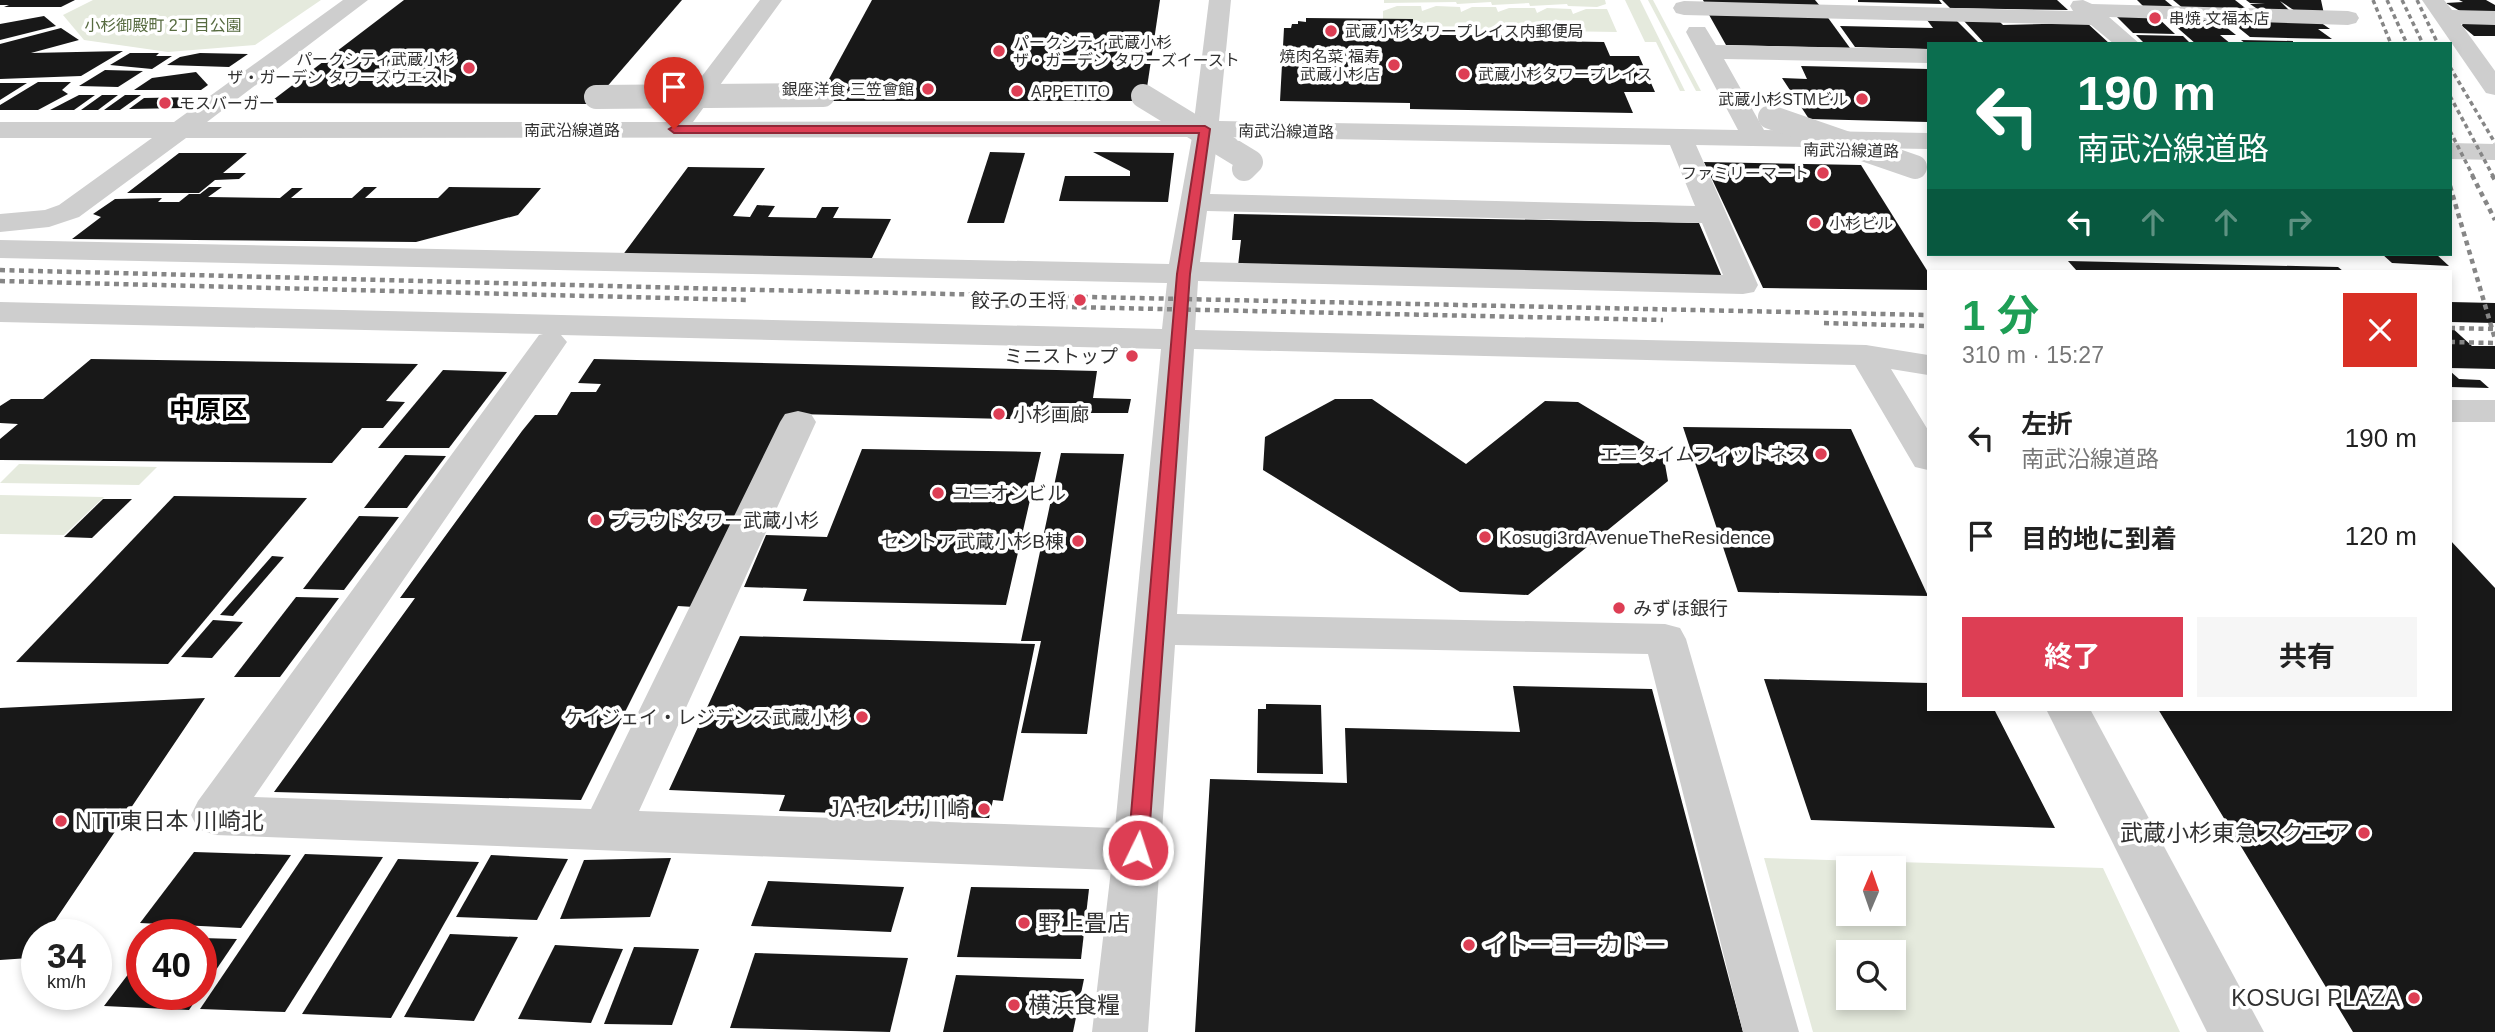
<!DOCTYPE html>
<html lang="ja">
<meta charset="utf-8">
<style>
body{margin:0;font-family:Helvetica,"Noto Sans JP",sans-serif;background:#f6f6f6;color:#222;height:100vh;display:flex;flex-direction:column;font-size:26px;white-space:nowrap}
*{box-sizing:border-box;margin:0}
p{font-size:23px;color:#767676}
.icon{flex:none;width:38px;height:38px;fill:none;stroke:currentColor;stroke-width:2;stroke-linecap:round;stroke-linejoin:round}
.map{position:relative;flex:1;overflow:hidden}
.sheet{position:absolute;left:1927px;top:270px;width:525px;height:441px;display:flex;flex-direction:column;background:#fff;border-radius:0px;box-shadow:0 4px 10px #0003}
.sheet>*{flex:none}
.guide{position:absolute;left:1927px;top:42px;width:525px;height:214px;border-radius:0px;box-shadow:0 4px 10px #0003;background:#0b6e4f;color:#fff;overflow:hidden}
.needle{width:46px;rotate:2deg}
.tools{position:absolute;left:1836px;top:856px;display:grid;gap:14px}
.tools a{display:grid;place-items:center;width:70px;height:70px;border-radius:0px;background:#fff;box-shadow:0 4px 10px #0003;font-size:35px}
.speed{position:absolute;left:21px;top:919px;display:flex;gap:14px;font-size:35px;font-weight:700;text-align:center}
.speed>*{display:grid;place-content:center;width:91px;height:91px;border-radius:50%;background:#fff;box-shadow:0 4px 10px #0003;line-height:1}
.speed small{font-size:18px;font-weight:400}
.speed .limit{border:10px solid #d22;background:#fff;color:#111}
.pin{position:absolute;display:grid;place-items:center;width:60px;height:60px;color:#fff;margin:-72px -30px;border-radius:50% 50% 50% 0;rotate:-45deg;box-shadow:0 0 7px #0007}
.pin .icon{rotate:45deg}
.me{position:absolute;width:77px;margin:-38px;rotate:4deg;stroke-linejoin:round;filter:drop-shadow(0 0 5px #0008)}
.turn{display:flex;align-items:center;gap:24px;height:147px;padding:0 35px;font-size:32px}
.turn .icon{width:91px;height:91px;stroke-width:2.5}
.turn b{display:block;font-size:49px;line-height:60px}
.lanes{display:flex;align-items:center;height:66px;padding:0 35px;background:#0003;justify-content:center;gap:35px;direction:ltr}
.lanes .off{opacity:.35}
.round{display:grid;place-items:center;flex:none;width:74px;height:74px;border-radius:0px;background:#f6f6f6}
.headline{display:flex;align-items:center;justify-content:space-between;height:119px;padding:0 35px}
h1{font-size:42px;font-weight:700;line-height:52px;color:#1e9e55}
.cta{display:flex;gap:14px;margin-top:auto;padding:14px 35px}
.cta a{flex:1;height:80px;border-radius:0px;background:#dd3e54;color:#fff;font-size:28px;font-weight:700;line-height:80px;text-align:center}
.cta a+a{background:#f6f6f6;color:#222}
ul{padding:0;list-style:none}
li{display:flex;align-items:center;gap:21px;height:98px;padding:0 35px}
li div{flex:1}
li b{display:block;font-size:26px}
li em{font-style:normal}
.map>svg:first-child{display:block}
.green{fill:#e5eadd;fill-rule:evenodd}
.building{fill:#181818}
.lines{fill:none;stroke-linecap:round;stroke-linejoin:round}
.minor{fill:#cecece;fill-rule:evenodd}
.rail-far1{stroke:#868686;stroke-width:3.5;stroke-dasharray:4.5 3.5;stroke-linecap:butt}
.rail{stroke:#868686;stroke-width:4.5;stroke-dasharray:5 4.5;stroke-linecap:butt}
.minor-bridge{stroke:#cecece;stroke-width:24}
.route{fill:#dd3e54;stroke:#902837;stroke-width:2}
.poi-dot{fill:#dd3e54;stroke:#fff;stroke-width:2.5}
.labels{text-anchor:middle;stroke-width:7;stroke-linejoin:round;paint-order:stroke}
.far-poi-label{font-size:16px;fill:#313131;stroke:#fff;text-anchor:start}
.far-park-label{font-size:16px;fill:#576b40;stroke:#fff}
.far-street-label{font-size:16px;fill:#313131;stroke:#fff}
.poi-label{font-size:19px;fill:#313131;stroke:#fff;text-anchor:end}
.near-poi-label{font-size:23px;fill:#313131;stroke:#fff;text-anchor:start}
.district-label{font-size:26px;font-weight:bold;fill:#000;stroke:#fff}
</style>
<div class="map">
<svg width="2495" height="1032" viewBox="0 0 2495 1032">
<rect width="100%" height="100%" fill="#fff"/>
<!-- green -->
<g class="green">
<polygon points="93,0 321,0 255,45 168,52 84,40 63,15"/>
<polygon points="1384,0 1605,0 1606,4 1597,7 1568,6 1567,4 1530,6 1529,3 1492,5 1491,2 1457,4 1456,2 1384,3"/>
<polygon points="1625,0 1640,0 1685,91 1680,91 1656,42 1645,42"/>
<polygon points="1648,0 1653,0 1701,91 1696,91"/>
<polygon points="1397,6 1421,6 1422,11 1436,6 1460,7 1461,12 1472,7 1496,7 1498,12 1509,8 1535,8 1537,13 1547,8 1571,9 1573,14 1586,9 1607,9 1617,32 1430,29 1413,23 1412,19 1383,19 1383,11"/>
<polygon points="19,464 157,467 139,485 0,483"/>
<polygon points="0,495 104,497 64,535 0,534"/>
<path d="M1764,858L2103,868L2180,1032H1813ZM1848,868H1894V914H1848ZM1848,952H1894V998H1848Z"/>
</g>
<!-- building -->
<g class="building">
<polygon points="0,0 75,0 61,7 4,7 9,5 0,5"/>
<polygon points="404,0 682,0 592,104 269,103"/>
<polygon points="872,0 1160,0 1145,101 817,101"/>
<polygon points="1703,0 1815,0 1820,6 1705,4"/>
<polygon points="1858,0 1939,0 1942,4 1858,2"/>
<polygon points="1942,0 2057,0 2068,10 1950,8"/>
<polygon points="2137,0 2165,0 2177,10 2147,10"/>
<polygon points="2173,0 2235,0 2249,11 2184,9"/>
<polygon points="2246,0 2321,0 2324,14 2298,13 2280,1 2292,13 2262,12 2250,4 2265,4 2250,3"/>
<polygon points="2459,0 2486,0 2495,5 2495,15 2467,15 2446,3 2463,2"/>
<polygon points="1708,13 1826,15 1850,48 1726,45"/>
<polygon points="44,16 56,26 0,40 0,24"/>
<polygon points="2116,16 2157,17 2175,34 2133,33"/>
<polygon points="2165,17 2216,19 2236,35 2220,35 2231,44 2196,44"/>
<polygon points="1306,18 1413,19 1413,23 1421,23 1422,27 1445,30 1445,35 1544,36 1545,41 1604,42 1610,56 1639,56 1655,92 1624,92 1633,113 1410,109 1410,103 1280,101 1284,28 1291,28 1292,24 1298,24 1298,21 1306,22"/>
<polygon points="1927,20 1957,21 1980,44 1928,44 1928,49 1855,47 1840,26 1933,28"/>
<polygon points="2229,20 2320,22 2330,29 2318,29 2332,39 2250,37"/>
<polygon points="1964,21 2000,22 2003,25 2087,23 2110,44 1985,44"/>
<polygon points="2463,22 2495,23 2495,36 2474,36 2462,26"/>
<polygon points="61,28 79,40 31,53 123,51 81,76 0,79 0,44"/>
<polygon points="2136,35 2183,36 2191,44 2145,44"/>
<polygon points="2241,40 2293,41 2293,44 2246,44"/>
<polygon points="130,53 159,53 156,56 172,56 152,69 110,65"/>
<polygon points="200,53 248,54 229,67 167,65 180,57"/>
<polygon points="1801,66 1928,69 1928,122 1809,119 1782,78 1807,79"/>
<polygon points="105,70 143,71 118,87 79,86"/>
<polygon points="196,72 208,85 201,90 134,90 152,78"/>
<polygon points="38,82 71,82 62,90 68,94 38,110 0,110 0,105"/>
<polygon points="0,83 27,83 0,100"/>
<polygon points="79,95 95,95 74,110 50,110"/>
<polygon points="102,95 118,95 98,110 81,110"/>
<polygon points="125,95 141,95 120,110 104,110"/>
<polygon points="198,97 183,108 129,109 144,98"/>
<polygon points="990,152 1025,153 1004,223 967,223"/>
<polygon points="1093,152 1174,153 1168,202 1059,201 1065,176 1130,176 1130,171"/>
<polygon points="179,153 247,153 223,173 246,173 239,179 215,180 199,193 127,193"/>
<polygon points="1704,162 1861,165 1928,272 1928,290 1763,288"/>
<polygon points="688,167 765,168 733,216 750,217 757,205 775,206 768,217 816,218 822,207 839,207 833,218 891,219 871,260 622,256"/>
<polygon points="209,187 222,187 208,197 280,198 292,188 303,188 291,198 352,198 364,187 377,187 365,198 438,198 449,187 541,188 518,215 416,242 72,239 101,217 93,214 115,199 162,198 158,202 179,202 189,194 200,194"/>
<polygon points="1234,214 1699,223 1722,277 1238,266 1241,240 1232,240"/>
<polygon points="2382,254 2436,254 2449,266 2392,263"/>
<polygon points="2068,261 2338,267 2343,271 2077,271"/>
<polygon points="2450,302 2495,303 2495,323 2450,322"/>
<polygon points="2450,326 2472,346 2495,346 2495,369 2450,368"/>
<polygon points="91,359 359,363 418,364 386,401 405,402 383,428 362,428 332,463 0,460 0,439 18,424 0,423 0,406 11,399 43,399"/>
<polygon points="594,359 1097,371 1093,398 1131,399 1128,413 1088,413 1086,421 796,414 694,607 678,606 581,800 274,792 415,598 400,598 522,431 535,415 557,415 571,392 596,392 601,384 578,383"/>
<polygon points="443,370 507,372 449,448 378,448"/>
<polygon points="2450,371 2459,379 2480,380 2489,388 2450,387"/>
<polygon points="1335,399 1372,399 1466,464 1545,401 1578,402 1663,453 1668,481 1528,595 1460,592 1263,470 1265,437"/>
<polygon points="1683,427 1851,429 1928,596 1738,592"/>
<polygon points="862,449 1041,452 1006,605 803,601 807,589 744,587 766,535 827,537"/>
<polygon points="1061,453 1124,454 1087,734 1021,733 1041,641 1021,641"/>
<polygon points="405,455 446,456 407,508 364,508"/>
<polygon points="174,496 307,498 168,664 16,662"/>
<polygon points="103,499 132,499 92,538 64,537"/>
<polygon points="359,516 399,517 344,590 303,589"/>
<polygon points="2450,540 2495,588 2495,1032 2353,1032 2158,709 2450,709"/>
<polygon points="272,556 284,557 233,616 220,615"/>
<polygon points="296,597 339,598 280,677 234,677"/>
<polygon points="213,620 243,622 212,658 181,657"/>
<polygon points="740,636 1035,644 1003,801 993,800 989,818 779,811 785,795 669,790"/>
<polygon points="1764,679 1928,683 1928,709 1994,709 2055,828 1811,820"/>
<polygon points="1513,686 1652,689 1743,1032 1195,1032 1210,779 1347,783 1345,728 1520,732"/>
<polygon points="205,698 46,934 37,934 37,948 29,958 0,960 0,708"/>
<polygon points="1266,704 1321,705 1323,774 1257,773 1258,709 1266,709"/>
<polygon points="194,852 291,855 241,928 140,923"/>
<polygon points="305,854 383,857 285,1012 200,1009"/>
<polygon points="491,855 568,859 537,920 456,917"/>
<polygon points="671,858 650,917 560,919 584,860"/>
<polygon points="398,859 479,862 391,1018 302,1014"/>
<polygon points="768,881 904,887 891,932 751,926"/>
<polygon points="971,887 1089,889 1081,959 957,957"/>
<polygon points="450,934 518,937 474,1021 404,1017"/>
<polygon points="201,938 237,939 201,992"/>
<polygon points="555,945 623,949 591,1023 518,1019"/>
<polygon points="634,947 699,949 672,1025 604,1024"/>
<polygon points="755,953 908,958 890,1032 730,1028"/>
<polygon points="142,956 142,994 200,994 189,1010 104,1006"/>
<polygon points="956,975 1084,979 1073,1032 943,1032"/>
</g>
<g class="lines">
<!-- minor -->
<g class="minor">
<path d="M343,0H368L207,122H667L760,0H782L693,122L1194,121L1209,0H1231L1219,121L1738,130L1686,32L1689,27H1705L1716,45L1928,49V63L1724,59L1764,130L1928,133V149L1696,145L1758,285L1754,292L1743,294L1198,281L1195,330L1866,345L1928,355V375L1891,369L1928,430V470L1915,467L1855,365L1194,349L1177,614L1665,624L1680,628L1686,639L1799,1032H1743L1648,654L1175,645L1148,1032H1092L1111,870L215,835L198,829L191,815L198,801L539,335L543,334L0,322V302L1162,329L1167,283L0,258V240L1169,264L1192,137L186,138L79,217L49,227L0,232V214L45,210L59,205L152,138H0V122H174ZM1218,137L1670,145L1695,206L1210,194ZM1207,211L1702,223L1723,275L1200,262ZM561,335L1161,349L1115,828L639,811L816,422L811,414L798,411L785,414L780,422L591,809L254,797L567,342Z"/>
<polygon points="2083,0 2092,4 2348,11 2356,13 2359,18 2356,23 2348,25 2109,17 2140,44 2114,44 2091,25 1684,15 1676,13 1673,8 1676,3 1684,1 2073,11 2070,6 2073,1"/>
<polygon points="2422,0 2444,0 2452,10 2495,11 2495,25 2461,24 2495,71 2495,95 2486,93"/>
<polygon points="2450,143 2495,144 2495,160 2450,159"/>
<rect x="2450" y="400" width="45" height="22"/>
<polygon points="2046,709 2090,709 2264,1032 2207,1032"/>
</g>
<!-- rail-far1 -->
<g class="rail-far1">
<polyline points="2373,0 2391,44"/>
<polyline points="2387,0 2407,44"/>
<polyline points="2402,0 2423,44"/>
<polyline points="2417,0 2438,44"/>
<polyline points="2450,67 2495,143"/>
<polyline points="2450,96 2493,176"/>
<polyline points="2450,131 2473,176"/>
</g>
<!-- rail -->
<g class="rail">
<polyline points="2472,175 2495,220"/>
<polyline points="2492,175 2495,180"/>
<polyline points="2450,186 2495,339"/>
<polyline points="0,270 762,290 1928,315"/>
<polyline points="0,281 746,300"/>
<polyline points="977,305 1663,320"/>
<polyline points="1824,323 1928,326"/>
<polyline points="2450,328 2495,329"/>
<polyline points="2450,342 2495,343"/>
</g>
<!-- minor-bridge -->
<g class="minor-bridge">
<polyline points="1143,96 1251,162 1244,169"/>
<polyline points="596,97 823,95"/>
<polyline points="1770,117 1915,167"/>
</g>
</g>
<!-- route -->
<polygon class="route" points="1205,126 1210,129 1190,274 1148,850 1145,856 1138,858 1131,856 1128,850 1177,274 1199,133 674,133 669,129 674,126"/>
<!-- markers -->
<g class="poi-dot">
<circle cx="2155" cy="18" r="7"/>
<circle cx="1331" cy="31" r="7"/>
<circle cx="999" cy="51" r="7"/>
<circle cx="1394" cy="65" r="7"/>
<circle cx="469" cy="68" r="7"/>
<circle cx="1464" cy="74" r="7"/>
<circle cx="928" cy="89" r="7"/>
<circle cx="1017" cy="91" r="7"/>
<circle cx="1862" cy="99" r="7"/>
<circle cx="165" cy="103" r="7"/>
<circle cx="1823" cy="173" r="7"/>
<circle cx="1815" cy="223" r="7"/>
<circle cx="1080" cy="300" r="7"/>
<circle cx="1132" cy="356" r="7"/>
<circle cx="999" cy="414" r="7"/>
<circle cx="1821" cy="454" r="7"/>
<circle cx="938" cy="493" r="7"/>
<circle cx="596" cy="520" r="7"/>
<circle cx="1485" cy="537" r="7"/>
<circle cx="1078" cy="541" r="7"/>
<circle cx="1619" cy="608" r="7"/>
<circle cx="862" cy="717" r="7"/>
<circle cx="984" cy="809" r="7"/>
<circle cx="61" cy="821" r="7"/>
<circle cx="2364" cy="833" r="7"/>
<circle cx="1024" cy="923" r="7"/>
<circle cx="1469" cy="945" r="7"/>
<circle cx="2414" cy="998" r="7"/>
<circle cx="1014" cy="1005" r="7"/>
</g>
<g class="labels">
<!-- far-poi labels -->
<g class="far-poi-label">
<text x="2169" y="24">串焼 文福本店</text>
<text x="1345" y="37">武蔵小杉タワープレイス内郵便局</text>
<text x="1013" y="48">パークシティ武蔵小杉<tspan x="1013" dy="18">ザ・ガーデン タワーズイースト</tspan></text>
<text x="1380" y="62" text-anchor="end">焼肉名菜 福寿<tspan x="1380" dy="18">武蔵小杉店</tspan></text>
<text x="455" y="65" text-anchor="end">パークシティ武蔵小杉<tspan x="455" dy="18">ザ・ガーデン タワーズウエスト</tspan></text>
<text x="1478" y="80">武蔵小杉タワープレイス</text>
<text x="914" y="95" text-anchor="end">銀座洋食 三笠會館</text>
<text x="1031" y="97">APPETITO</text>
<text x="1848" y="105" text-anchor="end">武蔵小杉STMビル</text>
<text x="179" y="109">モスバーガー</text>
<text x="1809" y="179" text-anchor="end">ファミリーマート</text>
<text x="1829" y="229">小杉ビル</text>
</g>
<!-- far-park labels -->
<g class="far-park-label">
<text x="163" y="31">小杉御殿町 2丁目公園</text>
</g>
<!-- far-street labels -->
<g class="far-street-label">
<text x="572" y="136">南武沿線道路</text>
<text transform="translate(1286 131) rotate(1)" y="6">南武沿線道路</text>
<text transform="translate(1851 150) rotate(1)" y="6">南武沿線道路</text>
</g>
<!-- poi labels -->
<g class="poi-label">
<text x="1066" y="307">餃子の王将</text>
<text x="1118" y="363">ミニストップ</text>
<text x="1013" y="421" text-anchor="start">小杉画廊</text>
<text x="1807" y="461">エニタイムフィットネス</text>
<text x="952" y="500" text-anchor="start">ユニオンビル</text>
<text x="610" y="527" text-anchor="start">プラウドタワー武蔵小杉</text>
<text x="1499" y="544" text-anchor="start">Kosugi3rdAvenueTheResidence</text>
<text x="1064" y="548">セントア武蔵小杉B棟</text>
<text x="1633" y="615" text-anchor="start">みずほ銀行</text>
<text x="848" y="724">ケイジェイ・レジデンス武蔵小杉</text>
</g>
<!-- near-poi labels -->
<g class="near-poi-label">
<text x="970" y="817" text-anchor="end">JAセレサ川崎</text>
<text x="75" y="829">NTT東日本 川崎北</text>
<text x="2350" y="841" text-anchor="end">武蔵小杉東急スクエア</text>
<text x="1038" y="931">野上畳店</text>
<text x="1483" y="953">イトーヨーカドー</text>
<text x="2400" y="1006" text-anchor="end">KOSUGI PLAZA</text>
<text x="1028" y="1013">横浜食糧</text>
</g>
<!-- district labels -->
<g class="district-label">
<text x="208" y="419">中原区</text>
</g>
</g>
</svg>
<div class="tools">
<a><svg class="needle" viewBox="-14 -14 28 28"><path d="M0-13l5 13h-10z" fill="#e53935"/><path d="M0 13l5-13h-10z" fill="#767676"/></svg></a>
<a><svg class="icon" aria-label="search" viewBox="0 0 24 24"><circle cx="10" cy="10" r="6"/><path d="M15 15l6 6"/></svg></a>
</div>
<div class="speed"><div>34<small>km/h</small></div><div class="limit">40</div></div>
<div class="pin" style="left:674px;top:129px;background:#d93025"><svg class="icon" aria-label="arrive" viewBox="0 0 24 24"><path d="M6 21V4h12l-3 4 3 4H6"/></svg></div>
<svg class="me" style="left:1138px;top:850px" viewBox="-20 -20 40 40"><circle r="17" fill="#dd3e54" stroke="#fff" stroke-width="3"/><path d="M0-11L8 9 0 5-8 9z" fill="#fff"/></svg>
<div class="guide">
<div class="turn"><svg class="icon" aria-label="left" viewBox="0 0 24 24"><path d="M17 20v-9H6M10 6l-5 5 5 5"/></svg><div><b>190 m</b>南武沿線道路</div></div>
<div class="lanes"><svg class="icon" aria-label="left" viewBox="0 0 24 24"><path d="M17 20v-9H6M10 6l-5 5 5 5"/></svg><svg class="icon off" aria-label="ahead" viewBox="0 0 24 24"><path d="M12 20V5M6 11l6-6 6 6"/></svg><svg class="icon off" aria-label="ahead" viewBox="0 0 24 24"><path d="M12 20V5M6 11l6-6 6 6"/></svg><svg class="icon off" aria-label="right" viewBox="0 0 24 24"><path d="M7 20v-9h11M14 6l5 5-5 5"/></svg></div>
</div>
<section class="sheet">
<div class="headline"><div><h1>1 分</h1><p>310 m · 15:27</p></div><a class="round" style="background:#d93025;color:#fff"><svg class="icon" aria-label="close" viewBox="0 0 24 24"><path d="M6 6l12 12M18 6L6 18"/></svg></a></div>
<ul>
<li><svg class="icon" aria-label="left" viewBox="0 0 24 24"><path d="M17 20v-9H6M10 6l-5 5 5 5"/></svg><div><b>左折</b><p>南武沿線道路</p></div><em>190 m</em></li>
<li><svg class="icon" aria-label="arrive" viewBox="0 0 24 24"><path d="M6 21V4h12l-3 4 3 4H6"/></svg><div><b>目的地に到着</b></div><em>120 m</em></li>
</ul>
<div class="cta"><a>終了</a><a>共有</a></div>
</section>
</div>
